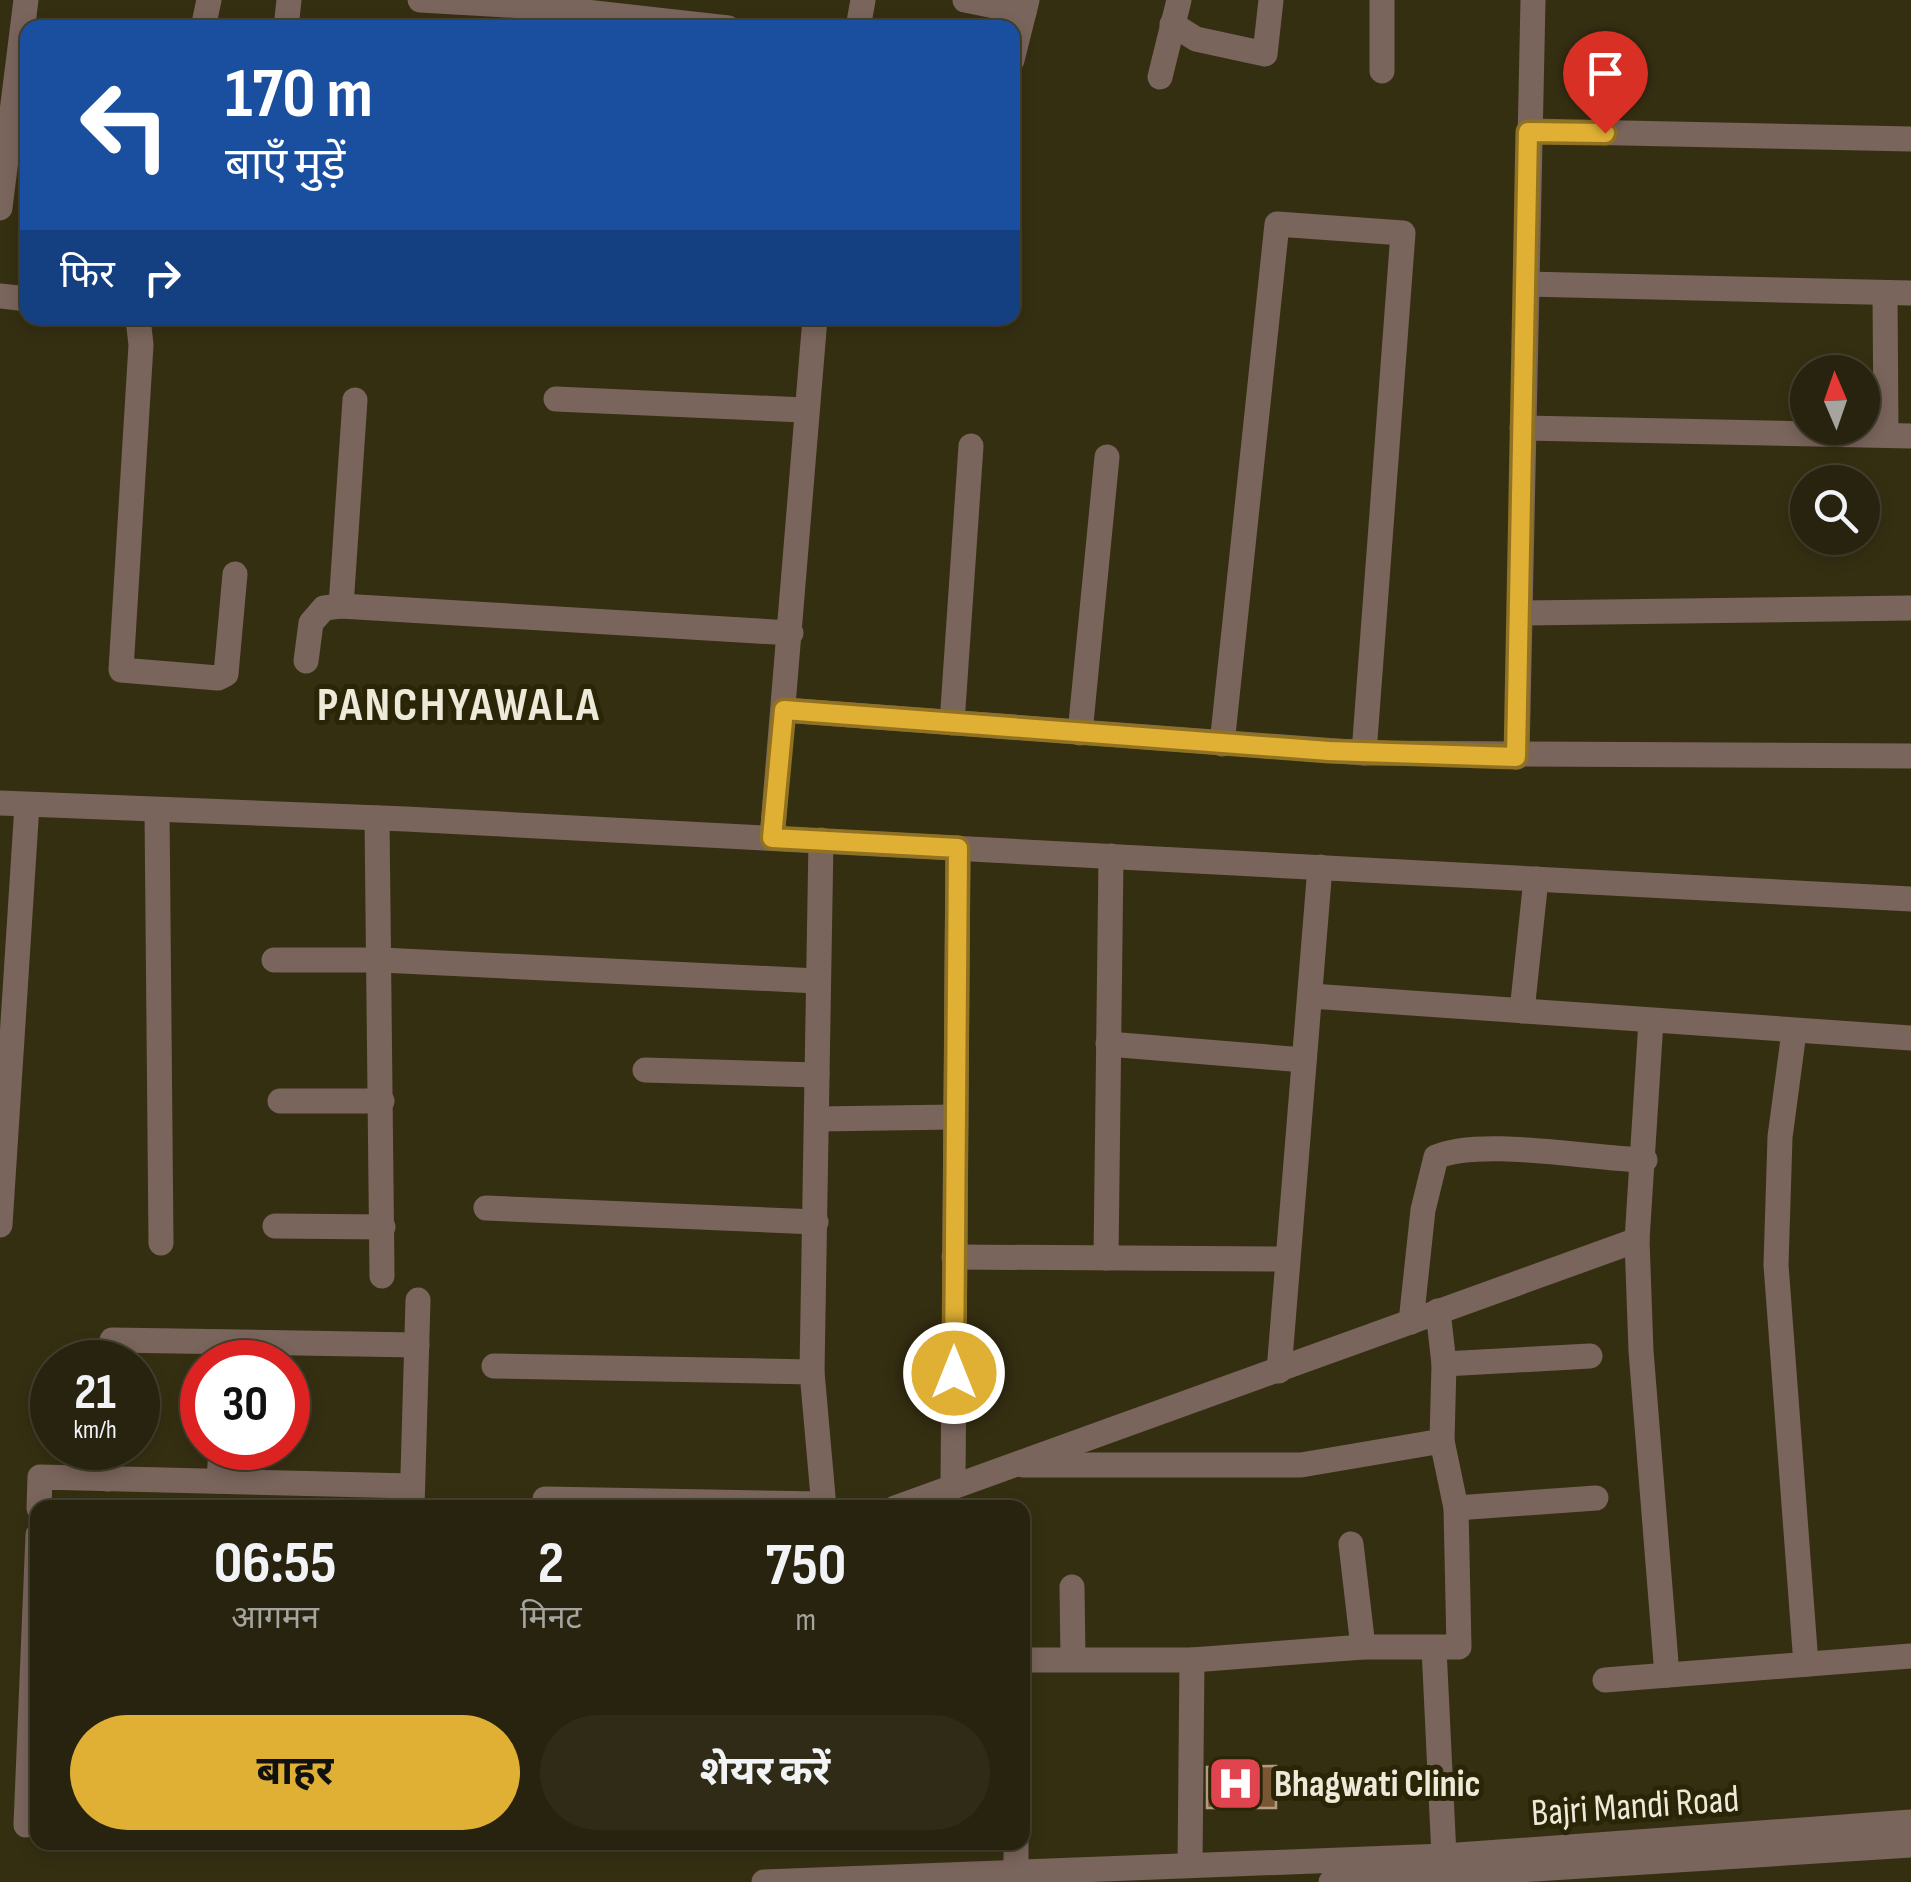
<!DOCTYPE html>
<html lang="hi">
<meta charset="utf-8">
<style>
body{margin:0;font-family:"Sofia Sans Condensed","Noto Sans Devanagari",sans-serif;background:#302b17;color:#f1f3f6;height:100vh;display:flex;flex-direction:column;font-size:38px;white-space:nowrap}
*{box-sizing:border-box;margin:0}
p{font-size:32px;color:#a5a49e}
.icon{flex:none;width:55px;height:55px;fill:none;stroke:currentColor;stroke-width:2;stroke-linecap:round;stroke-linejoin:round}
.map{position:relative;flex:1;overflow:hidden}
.panel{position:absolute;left:30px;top:1500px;width:1000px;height:350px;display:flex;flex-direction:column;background:#28230e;border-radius:20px;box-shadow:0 5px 15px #0003,0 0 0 2px #44402e}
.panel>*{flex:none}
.hud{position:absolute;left:20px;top:20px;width:1000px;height:305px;border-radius:20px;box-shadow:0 5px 15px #0003,0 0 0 2px #44402e;background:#1a4fa0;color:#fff;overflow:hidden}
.needle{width:65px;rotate:358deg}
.tools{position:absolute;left:1790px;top:355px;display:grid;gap:20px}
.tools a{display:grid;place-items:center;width:90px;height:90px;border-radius:50%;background:#28230e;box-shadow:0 5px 15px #0003,0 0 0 2px #44402e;font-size:50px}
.speed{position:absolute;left:30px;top:1340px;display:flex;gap:20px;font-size:50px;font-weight:700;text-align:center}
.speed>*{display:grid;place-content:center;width:130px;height:130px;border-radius:50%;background:#28230e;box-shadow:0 5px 15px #0003,0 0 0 2px #44402e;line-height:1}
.speed small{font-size:25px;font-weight:400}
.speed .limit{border:15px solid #d22;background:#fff;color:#111}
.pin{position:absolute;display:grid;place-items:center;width:85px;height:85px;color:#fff;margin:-102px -42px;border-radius:50% 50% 50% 0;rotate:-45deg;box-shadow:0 0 10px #0007}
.pin .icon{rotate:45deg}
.me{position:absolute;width:110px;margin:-55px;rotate:0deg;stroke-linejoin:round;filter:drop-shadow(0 0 8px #0008)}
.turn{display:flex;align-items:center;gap:35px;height:210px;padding:0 40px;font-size:45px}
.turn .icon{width:130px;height:130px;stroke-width:2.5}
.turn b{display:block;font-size:70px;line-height:85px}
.then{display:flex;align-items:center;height:95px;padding:0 40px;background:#0003;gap:20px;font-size:38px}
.eta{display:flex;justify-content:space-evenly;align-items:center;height:170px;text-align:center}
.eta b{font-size:60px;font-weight:700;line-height:70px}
.button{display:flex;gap:20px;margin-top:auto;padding:20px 40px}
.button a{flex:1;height:115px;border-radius:60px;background:#dfb034;color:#111;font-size:40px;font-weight:700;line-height:115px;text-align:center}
.button a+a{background:#302b17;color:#f1f3f6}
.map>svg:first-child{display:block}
.building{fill:#795733;stroke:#b49c82;stroke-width:2.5}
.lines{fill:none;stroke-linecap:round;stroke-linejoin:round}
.minor{stroke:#7a655c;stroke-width:25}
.route-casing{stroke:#917222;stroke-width:25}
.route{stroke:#dfb034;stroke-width:18}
.labels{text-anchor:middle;stroke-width:10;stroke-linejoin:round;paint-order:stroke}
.poi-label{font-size:38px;font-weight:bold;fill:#edead9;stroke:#2b2508;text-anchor:start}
.street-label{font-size:38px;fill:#edead9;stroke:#2b2508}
.district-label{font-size:48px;font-weight:bold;letter-spacing:2.5px;fill:#edead9;stroke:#2b2508}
</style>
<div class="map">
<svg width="1911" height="1882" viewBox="0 0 1911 1882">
<rect width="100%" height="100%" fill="#352f12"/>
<!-- building -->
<polygon class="building" points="1276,1766 1276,1808 1207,1808 1207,1767"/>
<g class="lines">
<!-- minor -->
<g class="minor">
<polyline points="420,0 542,7 728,28"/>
<polyline points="965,0 1024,12"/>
<polyline points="1172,24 1196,39 1265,54 1271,0"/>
<polyline points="203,28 209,0"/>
<polyline points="286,28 289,0"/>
<polyline points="858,28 863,0"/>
<polyline points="1012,60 1027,0"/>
<polyline points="1382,71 1382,0"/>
<polyline points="1160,77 1179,0"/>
<polyline points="1529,131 1911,139"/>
<polyline points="0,208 26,0"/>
<polyline points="1526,284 1911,293"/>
<polyline points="1885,293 1886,435"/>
<polyline points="0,296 28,299"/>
<polyline points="138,318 141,345 121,670 218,678 226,674 235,574"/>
<polyline points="556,399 804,410"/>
<polyline points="1522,428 1911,436"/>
<polyline points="341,606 355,400"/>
<polyline points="1520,613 1911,608"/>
<polyline points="306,661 311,623 324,608 341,606 791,633"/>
<polyline points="784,710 1364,753 1911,756"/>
<polyline points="952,723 971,446"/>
<polyline points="1080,733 1107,457"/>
<polyline points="1222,744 1277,224 1403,233 1364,753"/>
<polyline points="1517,757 1533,0"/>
<polyline points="0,803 406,819 1911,899"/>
<polyline points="157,810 161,1243"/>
<polyline points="377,818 382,1276"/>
<polyline points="772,838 815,318"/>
<polyline points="821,840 812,1372 824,1508"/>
<polyline points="274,960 381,960 817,981"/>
<polyline points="1311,996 1911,1038"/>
<polyline points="1522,1011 1536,879"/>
<polyline points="1651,1021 1637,1240 1641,1351 1667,1675"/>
<polyline points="1794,1032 1780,1137 1776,1265 1806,1664"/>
<polyline points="1108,1044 1304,1060"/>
<polyline points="645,1070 817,1075"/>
<polyline points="280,1101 382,1101"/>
<polyline points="817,1119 955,1117"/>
<polyline points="486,1208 816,1222"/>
<polyline points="0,1225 27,805"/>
<polyline points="275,1226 383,1227"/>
<polyline points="954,1257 1285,1259"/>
<polyline points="1106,1258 1111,856"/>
<path d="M1411,1322L1423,1210L1436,1157C1482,1137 1590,1159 1645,1160"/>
<polyline points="112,1362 112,1340 417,1345"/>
<polyline points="1444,1364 1590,1356"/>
<polyline points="494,1366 812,1372"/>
<polyline points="1279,1371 1320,867"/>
<polyline points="1023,1465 1301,1465 1442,1441"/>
<polyline points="108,1479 109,1448"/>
<polyline points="219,1481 221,1448"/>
<polyline points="953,1485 958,848"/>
<polyline points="545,1499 823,1504"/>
<polyline points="39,1508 40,1477 412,1486"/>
<polyline points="412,1508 418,1300"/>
<polyline points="895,1508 1637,1240"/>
<polyline points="1456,1508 1596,1498"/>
<polyline points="1351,1544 1363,1647"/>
<polyline points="1072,1587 1073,1658"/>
<polyline points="1434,1648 1444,1856"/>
<polyline points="1022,1660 1192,1660 1363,1647 1459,1647 1456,1508 1442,1441 1444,1364 1438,1311"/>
<polyline points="1605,1680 1911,1656"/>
<polyline points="26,1825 38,1535"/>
<polyline points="1190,1864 1192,1660"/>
<polyline points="1016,1873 1016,1842"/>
<polyline points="764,1882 1444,1856 1911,1822"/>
<polyline points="1331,1882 1911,1845"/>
</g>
</g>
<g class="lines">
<defs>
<polyline id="route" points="954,1373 958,848 772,838 784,710 1329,751 1516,757 1528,132 1605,133"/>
</defs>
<!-- route casing -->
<use href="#route" class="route-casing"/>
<!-- route -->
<use href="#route" class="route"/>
</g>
<!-- icons -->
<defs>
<symbol id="hospital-square" viewBox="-11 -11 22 22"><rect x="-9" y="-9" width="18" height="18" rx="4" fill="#e0444e" stroke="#2b2508"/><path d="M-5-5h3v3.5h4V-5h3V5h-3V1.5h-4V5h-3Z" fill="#fff"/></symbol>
</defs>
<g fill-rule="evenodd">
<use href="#hospital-square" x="1204" y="1752" width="63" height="63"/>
</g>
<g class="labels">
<!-- poi labels -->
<g class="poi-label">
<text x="1274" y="1796">Bhagwati Clinic</text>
</g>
<!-- street labels -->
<g class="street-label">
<text transform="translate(1635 1805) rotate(-4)" y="13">Bajri Mandi Road</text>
</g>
<!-- district labels -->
<g class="district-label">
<text x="459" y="720">PANCHYAWALA</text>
</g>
</g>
</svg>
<div class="tools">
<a><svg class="needle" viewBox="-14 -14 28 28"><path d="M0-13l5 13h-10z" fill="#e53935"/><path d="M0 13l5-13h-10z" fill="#a5a49e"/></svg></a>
<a><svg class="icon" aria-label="search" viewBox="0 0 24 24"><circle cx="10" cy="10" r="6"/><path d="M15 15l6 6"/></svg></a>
</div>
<div class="speed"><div>21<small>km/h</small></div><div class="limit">30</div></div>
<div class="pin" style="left:1605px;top:133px;background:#d93025"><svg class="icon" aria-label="arrive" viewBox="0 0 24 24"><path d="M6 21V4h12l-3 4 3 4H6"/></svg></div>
<svg class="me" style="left:954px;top:1373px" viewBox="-20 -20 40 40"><circle r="17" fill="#dfb034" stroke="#fff" stroke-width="3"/><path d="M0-11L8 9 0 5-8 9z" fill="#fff"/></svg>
<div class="hud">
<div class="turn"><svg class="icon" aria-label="left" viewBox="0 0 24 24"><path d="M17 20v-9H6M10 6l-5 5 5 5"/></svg><div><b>170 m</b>बाएँ मुड़ें</div></div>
<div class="then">फिर<svg class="icon" aria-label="right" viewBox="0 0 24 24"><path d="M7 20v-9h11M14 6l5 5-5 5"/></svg></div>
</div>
<section class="panel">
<div class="eta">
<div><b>06:55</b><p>आगमन</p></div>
<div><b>2</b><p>मिनट</p></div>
<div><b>750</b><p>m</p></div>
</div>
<div class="button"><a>बाहर</a><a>शेयर करें</a></div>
</section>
</div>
